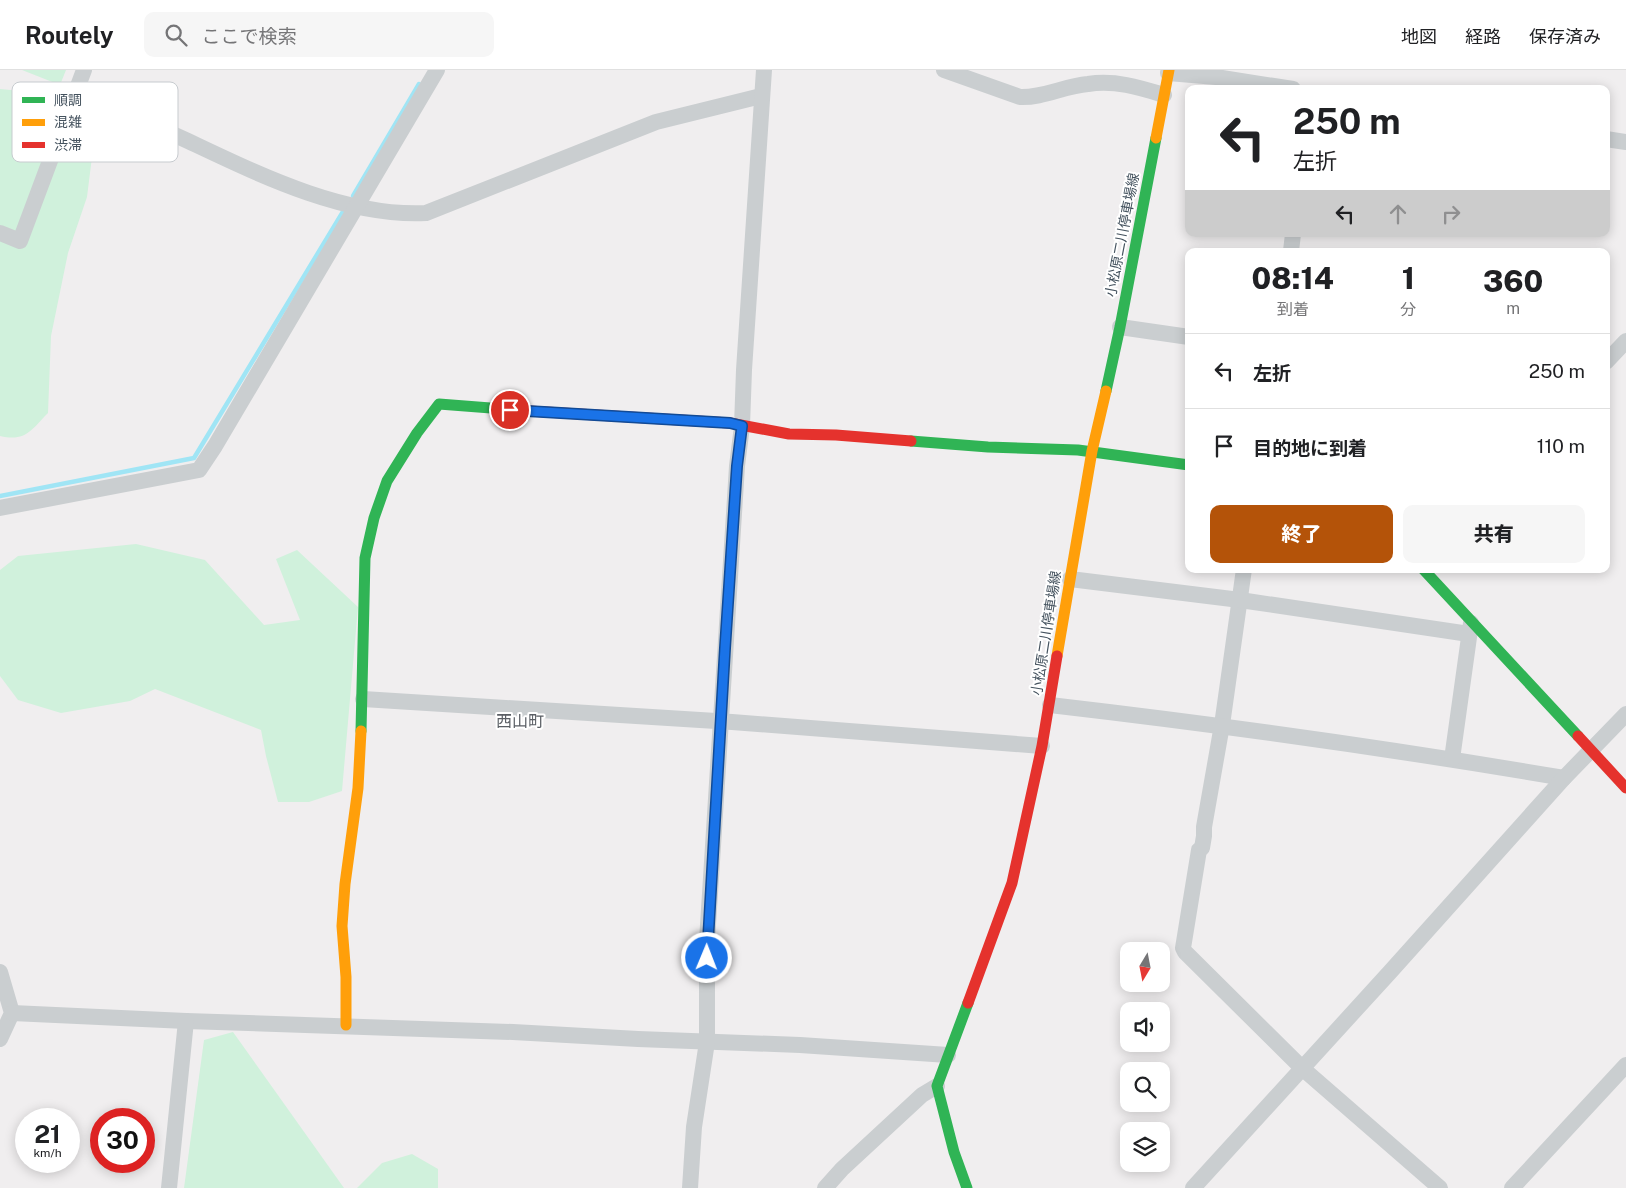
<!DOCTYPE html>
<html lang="ja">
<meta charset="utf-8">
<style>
body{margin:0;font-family:"Public Sans","Noto Sans JP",sans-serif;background:#f6f6f6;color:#202124;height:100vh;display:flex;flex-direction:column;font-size:19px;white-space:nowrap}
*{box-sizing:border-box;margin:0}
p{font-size:16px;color:#757577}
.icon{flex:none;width:28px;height:28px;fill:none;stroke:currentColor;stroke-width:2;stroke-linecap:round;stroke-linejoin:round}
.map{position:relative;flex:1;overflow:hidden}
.sheet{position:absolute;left:1185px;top:178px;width:425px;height:325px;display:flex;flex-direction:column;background:#fff;border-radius:10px;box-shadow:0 2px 12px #0003}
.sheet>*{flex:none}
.banner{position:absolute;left:1185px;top:15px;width:425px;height:152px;border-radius:10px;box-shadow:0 2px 12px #0003;background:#fff;color:#202124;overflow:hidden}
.needle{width:32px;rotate:190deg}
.controls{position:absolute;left:1120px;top:872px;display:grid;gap:10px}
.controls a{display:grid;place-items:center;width:50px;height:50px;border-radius:10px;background:#fff;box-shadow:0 2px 12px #0003;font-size:25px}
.speed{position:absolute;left:15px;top:1038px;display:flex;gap:10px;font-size:25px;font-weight:700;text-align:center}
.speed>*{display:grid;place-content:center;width:65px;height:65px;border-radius:50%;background:#fff;box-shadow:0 2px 12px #0003;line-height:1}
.speed small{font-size:12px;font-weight:400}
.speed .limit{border:8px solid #d22;background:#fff;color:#111}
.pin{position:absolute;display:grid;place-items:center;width:42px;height:42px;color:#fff;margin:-21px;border:2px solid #fff;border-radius:50%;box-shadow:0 1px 5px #0007}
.me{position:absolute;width:55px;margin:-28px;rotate:1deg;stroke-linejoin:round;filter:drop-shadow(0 0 4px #0008)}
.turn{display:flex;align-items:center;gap:18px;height:105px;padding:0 25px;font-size:22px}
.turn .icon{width:65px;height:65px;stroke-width:2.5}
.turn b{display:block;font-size:35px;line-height:42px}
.lanes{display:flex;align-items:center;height:48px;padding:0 25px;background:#0003;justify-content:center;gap:25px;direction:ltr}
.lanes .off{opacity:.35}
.eta{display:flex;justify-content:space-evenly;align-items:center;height:85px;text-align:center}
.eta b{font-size:30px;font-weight:800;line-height:35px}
.primary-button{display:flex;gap:10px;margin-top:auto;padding:10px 25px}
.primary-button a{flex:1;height:58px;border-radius:10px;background:#b45309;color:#fff;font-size:20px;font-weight:800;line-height:58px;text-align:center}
.primary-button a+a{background:#f6f6f6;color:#202124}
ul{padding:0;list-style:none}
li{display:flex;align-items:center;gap:15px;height:75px;padding:0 25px;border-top:1px solid #e0e0e0}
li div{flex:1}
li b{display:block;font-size:19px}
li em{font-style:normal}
header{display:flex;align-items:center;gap:30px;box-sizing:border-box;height:70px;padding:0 25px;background:#fff;border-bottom:1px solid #e0e0e0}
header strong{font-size:24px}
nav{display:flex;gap:28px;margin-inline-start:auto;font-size:18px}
.search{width:350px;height:45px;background:#f6f6f6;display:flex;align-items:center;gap:12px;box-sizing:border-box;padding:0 18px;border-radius:10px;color:#757577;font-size:19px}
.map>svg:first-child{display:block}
.green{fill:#d0f1dc}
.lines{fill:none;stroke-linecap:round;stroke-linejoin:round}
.stream{stroke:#a0e5f5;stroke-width:4.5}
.street{stroke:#caced0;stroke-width:16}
.fast{stroke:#30b455;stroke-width:11}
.slow{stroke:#ff9f0a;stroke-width:11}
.jam{stroke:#e5322d;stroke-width:11}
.route-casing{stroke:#114b97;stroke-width:12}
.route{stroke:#1a73e8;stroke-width:9}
.labels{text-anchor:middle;stroke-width:4;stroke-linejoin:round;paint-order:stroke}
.street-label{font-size:14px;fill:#44525e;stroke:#fff}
.quarter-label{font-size:16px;fill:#5a5e64;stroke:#fff}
.key{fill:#fff;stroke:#c7cbcf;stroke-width:1}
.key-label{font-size:14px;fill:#44525e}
</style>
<header>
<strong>Routely</strong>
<div class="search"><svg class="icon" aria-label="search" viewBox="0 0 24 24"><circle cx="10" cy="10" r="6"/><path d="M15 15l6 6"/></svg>ここで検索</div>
<nav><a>地図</a><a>経路</a><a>保存済み</a></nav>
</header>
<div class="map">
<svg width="1626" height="1118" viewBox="0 0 1626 1118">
<rect width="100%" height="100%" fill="#f0eeef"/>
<!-- green -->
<g class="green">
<polygon points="22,0 66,0 60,15"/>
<path d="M0,19L53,24L84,32L94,71L87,127L68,183L51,266L48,343C31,360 26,372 0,366Z"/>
<polygon points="136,474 205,490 264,555 300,550 276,489 297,480 358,537 342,721 309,732 278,732 266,686 261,660 155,619 130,631 61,643 18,630 0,606 0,500 18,486"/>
<polygon points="233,962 344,1118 184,1118 204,970"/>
<polygon points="412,1084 438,1099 438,1118 357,1118 382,1093"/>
</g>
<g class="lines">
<!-- stream -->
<g class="stream">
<polyline points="353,126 419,14"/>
<polyline points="0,426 194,388 344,140"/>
</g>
<!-- street -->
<g class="street">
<path d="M944,0L1020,27C1043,28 1064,16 1088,14C1115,10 1138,17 1164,25"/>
<polyline points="1168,3 1216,7 1293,19"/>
<path d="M76,21C113,37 151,54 188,71C260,105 345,147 426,143L656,52L761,26"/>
<polyline points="1606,69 1626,72"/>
<polyline points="0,163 20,171 84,0"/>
<polyline points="1291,181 1293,164"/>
<polyline points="1120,257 1189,267"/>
<polyline points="1606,292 1626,271"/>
<polyline points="0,438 199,400 215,376 437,0"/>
<polyline points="1244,499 1222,655 1204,757 1204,766 1202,778 1199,780 1183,878 1185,882 1302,998 1440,1118"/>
<polyline points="1070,509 1240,530 1469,564"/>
<polyline points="363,629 732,652 1042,676"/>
<path d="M1050,635C1222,655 1393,679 1564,708"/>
<polyline points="1452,689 1471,553"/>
<polyline points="0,902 12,943 0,969"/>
<polyline points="12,943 186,951 513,962 638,969 800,975 948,985"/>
<polyline points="169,1118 186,951"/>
<polyline points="690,1118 694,1057 707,972 707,871 737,396 742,356 744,300 764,0"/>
<polyline points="825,1118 842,1099 922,1025 937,1016"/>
<polyline points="1193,1118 1390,902 1564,708 1626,644"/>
<polyline points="1512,1118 1626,995"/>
</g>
<!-- fast -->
<g class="fast">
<polyline points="1106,321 1120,257 1156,68"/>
<polyline points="911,371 988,377 1078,380 1189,395"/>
<polyline points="1423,499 1578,666"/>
<polyline points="361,661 365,488 374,448 387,411 417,363 439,334 529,341"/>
<polyline points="967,1118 954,1082 937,1016 968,933"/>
</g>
<!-- slow -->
<g class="slow">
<polyline points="1156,68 1169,0"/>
<polyline points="1057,586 1092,381 1106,321"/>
<polyline points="346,955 346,907 342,856 345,814 358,718 361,661"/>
</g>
<!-- jam -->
<g class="jam">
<polyline points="529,341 730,353 789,364 836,365 911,371"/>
<polyline points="1578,666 1626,718"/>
<polyline points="968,933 1012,813 1042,676 1057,586"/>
</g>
</g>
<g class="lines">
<defs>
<polyline id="route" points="510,340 730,353 742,356 737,396 725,578 707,888"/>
</defs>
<!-- route casing -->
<use href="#route" class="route-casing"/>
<!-- route -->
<use href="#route" class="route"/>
</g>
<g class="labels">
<!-- street labels -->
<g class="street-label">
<text transform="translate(1122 165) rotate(-79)" y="5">小松原二川停車場線</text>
<text transform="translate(1046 563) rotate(-81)" y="5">小松原二川停車場線</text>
</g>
<!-- quarter labels -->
<g class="quarter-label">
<text x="520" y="657">西山町</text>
</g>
</g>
<!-- legend -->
<rect x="12" y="12" width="166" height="80" rx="8" class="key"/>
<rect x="22" y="27" width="23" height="6" fill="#30b455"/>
<rect x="22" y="49" width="23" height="7" fill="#ff9f0a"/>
<rect x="22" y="72" width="23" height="6" fill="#e5322d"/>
<g class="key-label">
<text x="54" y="35">順調</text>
<text x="54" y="57">混雑</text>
<text x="54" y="80">渋滞</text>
</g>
</svg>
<div class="controls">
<a><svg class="needle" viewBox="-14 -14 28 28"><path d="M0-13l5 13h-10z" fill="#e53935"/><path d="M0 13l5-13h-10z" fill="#757577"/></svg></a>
<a><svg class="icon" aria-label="sound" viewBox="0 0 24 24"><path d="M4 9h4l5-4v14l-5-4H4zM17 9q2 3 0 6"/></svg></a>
<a><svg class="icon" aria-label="search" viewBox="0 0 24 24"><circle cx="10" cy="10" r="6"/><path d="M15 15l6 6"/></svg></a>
<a><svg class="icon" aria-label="layers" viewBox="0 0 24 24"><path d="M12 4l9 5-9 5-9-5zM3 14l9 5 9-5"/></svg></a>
</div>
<div class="speed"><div>21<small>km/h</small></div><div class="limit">30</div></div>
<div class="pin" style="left:510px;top:340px;background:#d93025"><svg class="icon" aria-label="arrive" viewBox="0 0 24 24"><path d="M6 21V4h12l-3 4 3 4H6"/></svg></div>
<svg class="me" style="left:707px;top:888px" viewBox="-20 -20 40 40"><circle r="17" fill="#1a73e8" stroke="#fff" stroke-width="3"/><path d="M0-11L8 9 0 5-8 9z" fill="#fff"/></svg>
<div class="banner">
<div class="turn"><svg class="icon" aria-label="left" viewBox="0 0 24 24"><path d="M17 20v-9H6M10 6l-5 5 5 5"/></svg><div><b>250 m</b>左折</div></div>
<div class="lanes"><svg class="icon" aria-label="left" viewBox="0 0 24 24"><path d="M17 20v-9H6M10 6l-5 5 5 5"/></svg><svg class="icon off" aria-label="ahead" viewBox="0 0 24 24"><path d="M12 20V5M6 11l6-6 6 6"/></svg><svg class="icon off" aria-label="right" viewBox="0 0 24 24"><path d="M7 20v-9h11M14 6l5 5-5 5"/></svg></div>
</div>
<section class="sheet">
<div class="eta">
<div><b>08:14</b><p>到着</p></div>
<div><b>1</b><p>分</p></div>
<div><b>360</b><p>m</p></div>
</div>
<ul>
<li><svg class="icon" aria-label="left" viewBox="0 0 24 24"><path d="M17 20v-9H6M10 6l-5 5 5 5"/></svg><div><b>左折</b></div><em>250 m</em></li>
<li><svg class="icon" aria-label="arrive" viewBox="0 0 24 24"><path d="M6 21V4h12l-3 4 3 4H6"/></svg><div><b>目的地に到着</b></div><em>110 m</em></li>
</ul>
<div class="primary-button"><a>終了</a><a>共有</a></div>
</section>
</div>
